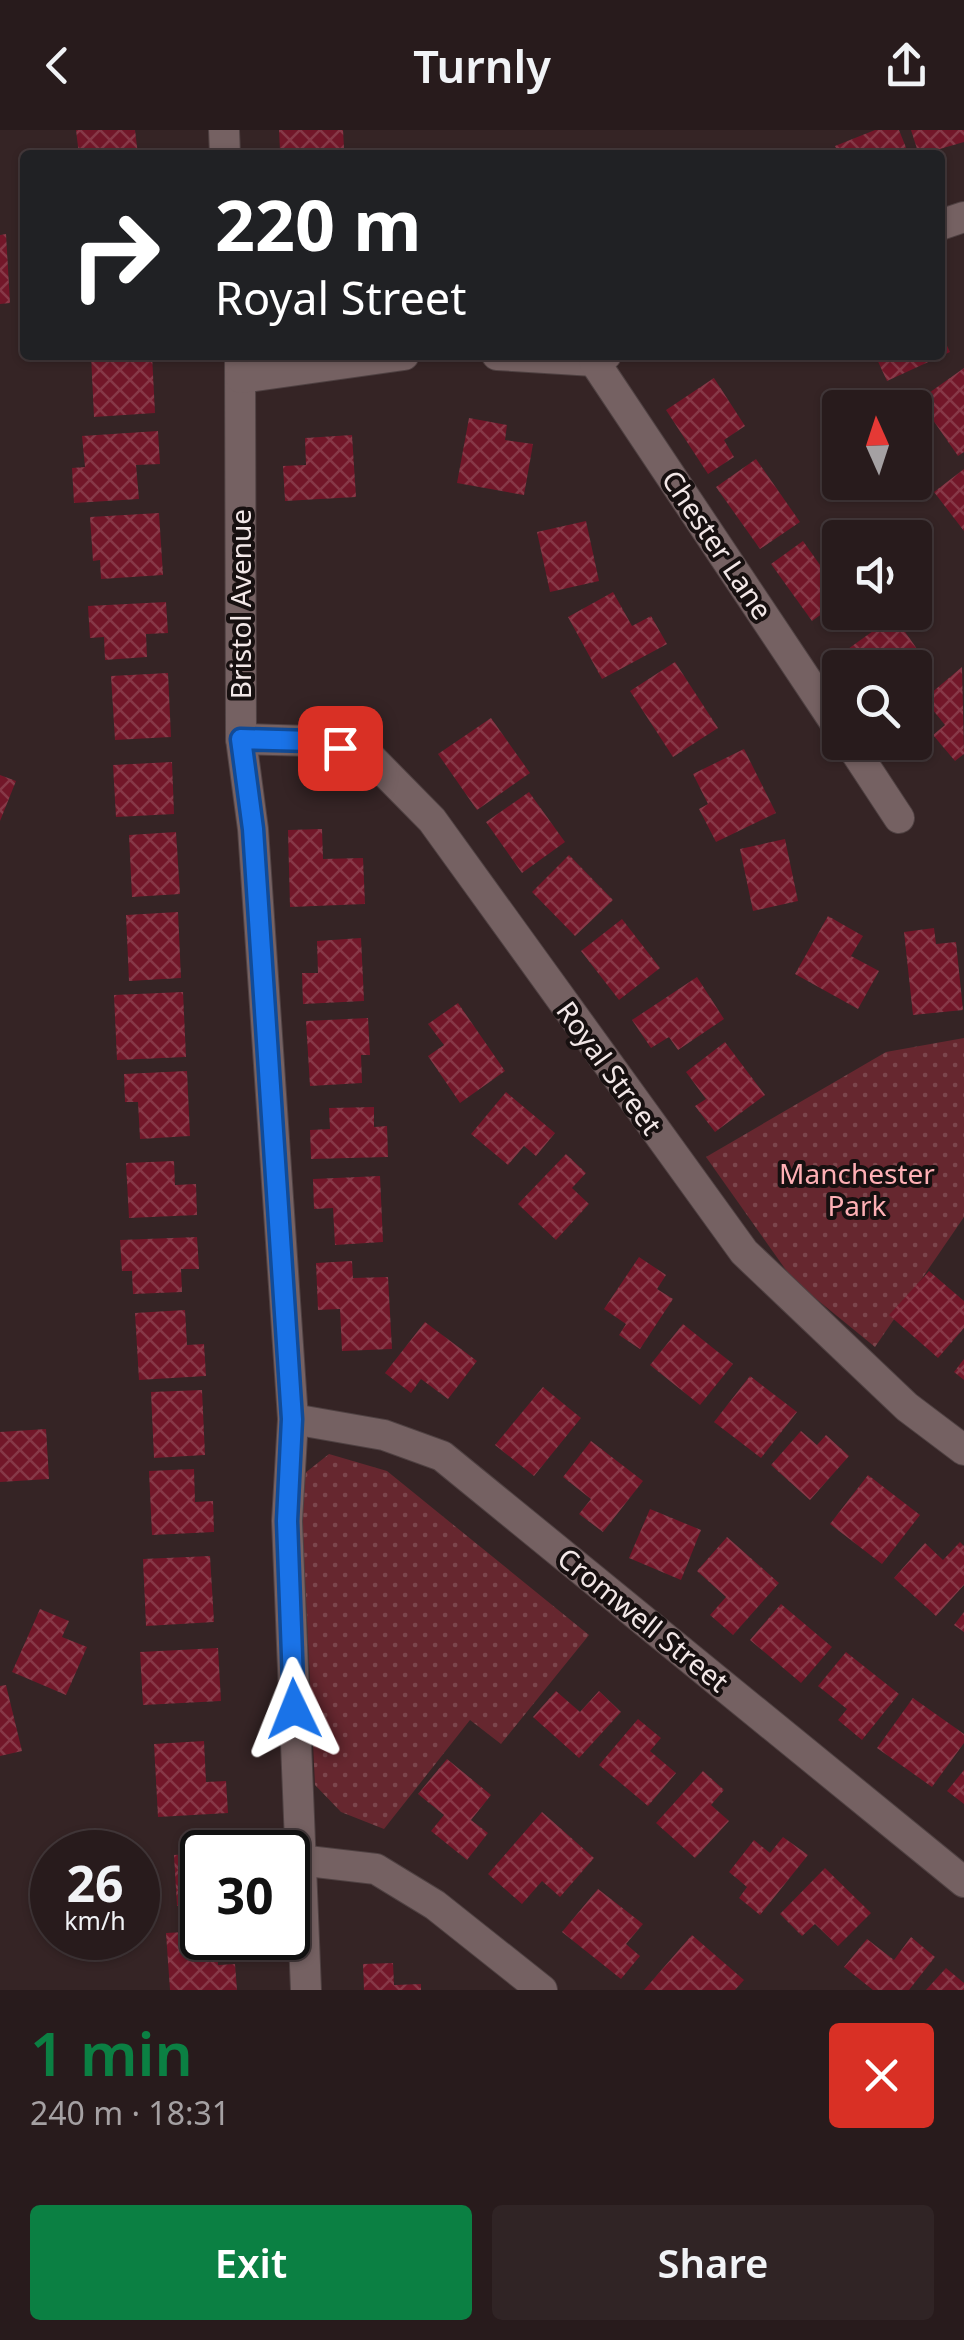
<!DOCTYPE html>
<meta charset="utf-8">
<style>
body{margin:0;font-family:"Noto Sans",sans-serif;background:#302425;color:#f1f3f6;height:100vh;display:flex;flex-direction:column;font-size:38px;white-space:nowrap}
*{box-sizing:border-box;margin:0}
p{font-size:32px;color:#a5a1a3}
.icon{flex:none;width:55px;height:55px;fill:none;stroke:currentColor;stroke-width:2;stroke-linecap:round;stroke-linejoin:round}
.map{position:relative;height:1860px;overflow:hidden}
.sheet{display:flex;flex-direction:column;background:#281b1c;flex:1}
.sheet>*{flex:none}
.guide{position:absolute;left:20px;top:20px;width:925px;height:210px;border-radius:10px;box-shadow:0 2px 8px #0004,0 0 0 2px #44393b;background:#202124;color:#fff;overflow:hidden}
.needle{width:65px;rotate:357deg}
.buttons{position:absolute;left:822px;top:260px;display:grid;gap:20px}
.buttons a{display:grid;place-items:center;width:110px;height:110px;border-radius:10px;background:#281b1c;box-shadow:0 2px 8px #0004,0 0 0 2px #44393b;font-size:50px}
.speed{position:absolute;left:30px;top:1700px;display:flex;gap:20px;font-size:50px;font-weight:700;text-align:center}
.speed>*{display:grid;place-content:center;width:130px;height:130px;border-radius:50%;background:#281b1c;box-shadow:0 2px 8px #0004,0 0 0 2px #44393b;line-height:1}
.speed small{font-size:25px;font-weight:400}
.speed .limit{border:5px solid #111;border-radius:15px;background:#fff;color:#111}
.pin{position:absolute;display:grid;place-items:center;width:85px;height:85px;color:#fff;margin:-42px;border-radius:20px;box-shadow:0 5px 15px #0006}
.me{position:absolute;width:110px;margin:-55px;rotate:358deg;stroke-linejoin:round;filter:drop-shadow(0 0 8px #0008)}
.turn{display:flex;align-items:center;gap:35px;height:210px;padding:0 30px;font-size:45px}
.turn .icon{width:130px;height:130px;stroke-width:2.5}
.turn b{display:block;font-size:70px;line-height:85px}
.round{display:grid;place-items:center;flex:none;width:105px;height:105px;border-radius:10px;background:#302425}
.headline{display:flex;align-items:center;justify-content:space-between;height:170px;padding:0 30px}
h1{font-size:60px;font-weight:600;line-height:75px;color:#0b8043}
.action{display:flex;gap:20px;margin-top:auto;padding:20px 30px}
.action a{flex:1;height:115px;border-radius:10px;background:#0b8043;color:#fff;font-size:40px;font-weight:600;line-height:115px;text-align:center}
.action a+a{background:#302425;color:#f1f3f6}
header{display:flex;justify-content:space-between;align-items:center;height:130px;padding:0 30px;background:#281b1c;font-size:45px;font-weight:600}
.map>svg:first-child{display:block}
.grass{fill:url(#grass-dots)}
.building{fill:url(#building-cross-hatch)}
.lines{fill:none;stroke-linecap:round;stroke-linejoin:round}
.minor-casing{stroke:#4f4142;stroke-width:32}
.minor{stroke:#756162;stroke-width:30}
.route-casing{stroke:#114b97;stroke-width:25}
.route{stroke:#1a73e8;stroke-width:18}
.labels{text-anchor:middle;stroke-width:8;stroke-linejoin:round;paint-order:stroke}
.street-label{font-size:28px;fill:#f2e7e7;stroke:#171010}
.park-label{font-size:28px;fill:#feb0b5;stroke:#171010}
</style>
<header><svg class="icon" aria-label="back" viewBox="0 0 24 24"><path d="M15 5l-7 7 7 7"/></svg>Turnly<svg class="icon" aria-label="share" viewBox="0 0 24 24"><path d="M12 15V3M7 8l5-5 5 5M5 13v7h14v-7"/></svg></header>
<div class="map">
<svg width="964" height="1860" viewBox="0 0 964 1860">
<defs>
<pattern id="grass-dots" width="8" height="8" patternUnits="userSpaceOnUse" patternTransform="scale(2.5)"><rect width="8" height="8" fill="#66272f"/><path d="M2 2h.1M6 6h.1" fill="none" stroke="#7c464d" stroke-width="1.8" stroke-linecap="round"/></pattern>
<pattern id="building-cross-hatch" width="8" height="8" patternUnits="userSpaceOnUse" patternTransform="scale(2.5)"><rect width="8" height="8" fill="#721729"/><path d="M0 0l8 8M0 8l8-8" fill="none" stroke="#873948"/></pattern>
</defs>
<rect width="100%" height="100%" fill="#352425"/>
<!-- grass -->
<g class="grass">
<polygon points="964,908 964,1087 875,1217 793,1150 706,1027 886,922"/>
<polygon points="329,1324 387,1341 589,1505 501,1614 470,1590 384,1699 341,1682 315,1655 300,1347"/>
</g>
<!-- building -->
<g class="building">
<polygon points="76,0 135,0 138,25 79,25"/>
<polygon points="279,0 343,0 344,18 280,21"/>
<polygon points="875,0 899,0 909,25 839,25 835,16"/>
<polygon points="911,0 964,0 964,12 919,25"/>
<polygon points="810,19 810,25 746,25 746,22"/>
<polygon points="6,104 10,173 0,174 0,105"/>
<polygon points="940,201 950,222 887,251 875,225 940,225"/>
<polygon points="91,225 152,225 155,283 94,287"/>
<polygon points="964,238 964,322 958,326 919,270"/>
<polygon points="714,248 745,296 724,310 734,327 708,344 666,280"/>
<polygon points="469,288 507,295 505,310 533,314 524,365 457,353"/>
<polygon points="158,301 160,334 136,335 139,369 74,373 72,338 85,337 82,306"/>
<polygon points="352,305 356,367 285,371 283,336 306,335 305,308"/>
<polygon points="756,329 800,392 760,419 716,357"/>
<polygon points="964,339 964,401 934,362"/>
<polygon points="159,383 163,445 101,449 100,430 93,431 90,387"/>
<polygon points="586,391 599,451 550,462 537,402"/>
<polygon points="803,411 840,463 840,471 812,491 771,434"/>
<polygon points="613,462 632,496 651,486 667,514 602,549 568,487"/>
<polygon points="166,472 168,503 146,504 147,527 105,530 104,507 90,508 88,476"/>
<polygon points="894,486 924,529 912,538 840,538 834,529"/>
<polygon points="675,532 718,598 673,627 630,561"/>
<polygon points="962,537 964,624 955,631 933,605 945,595 924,569"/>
<polygon points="168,543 171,607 115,610 111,546"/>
<polygon points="491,588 530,643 477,680 438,624"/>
<polygon points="744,619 776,683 716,712 699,679 708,674 693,644"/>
<polygon points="172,632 174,684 116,687 113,635"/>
<polygon points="0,645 16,651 0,691"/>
<polygon points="529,662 565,712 522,743 486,692"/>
<polygon points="322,699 323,729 363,728 365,774 290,777 288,700"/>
<polygon points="176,702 180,764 132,767 129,705"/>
<polygon points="785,709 798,771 753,781 740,719"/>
<polygon points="569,725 613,770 575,806 532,762"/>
<polygon points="178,782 181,848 129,851 126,785"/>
<polygon points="828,786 863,806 851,826 879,841 858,879 795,844"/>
<polygon points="622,789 660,838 619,870 581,821"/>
<polygon points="934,798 936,814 956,812 963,880 913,885 904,802"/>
<polygon points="361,808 364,871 303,874 302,843 318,843 317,811"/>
<polygon points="697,847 724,889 678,920 669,907 651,918 632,890"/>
<polygon points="183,862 186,927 117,930 114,865"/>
<polygon points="458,873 505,941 460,973 428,926 444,915 428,894"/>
<polygon points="368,888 370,925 361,925 362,953 310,956 306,891"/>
<polygon points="725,912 765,965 715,1002 695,976 706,969 686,942"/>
<polygon points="187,941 190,1006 140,1009 138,972 125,972 124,944"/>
<polygon points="506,962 555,1003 536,1026 524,1016 508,1035 471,1004"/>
<polygon points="374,977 374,997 387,996 388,1027 311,1029 310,1000 330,999 329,978"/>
<polygon points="566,1024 586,1043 572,1058 589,1074 556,1110 518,1074"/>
<polygon points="174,1031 175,1055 196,1054 197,1085 129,1088 126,1033"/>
<polygon points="380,1046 383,1112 335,1115 333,1078 314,1079 313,1049"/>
<polygon points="197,1107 199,1139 181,1139 182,1162 133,1164 132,1141 122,1141 120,1110"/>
<polygon points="639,1127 666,1145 657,1159 673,1169 640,1219 619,1205 626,1194 604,1179"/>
<polygon points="352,1131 353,1148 388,1147 392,1219 342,1221 340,1179 318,1180 316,1133"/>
<polygon points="929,1141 964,1171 964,1198 938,1228 889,1185"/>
<polygon points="185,1180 187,1215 204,1214 206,1246 139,1250 135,1183"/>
<polygon points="425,1192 477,1231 448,1269 421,1249 411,1263 385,1243"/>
<polygon points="683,1194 733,1234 700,1275 650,1235"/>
<polygon points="964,1229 964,1250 954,1242"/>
<polygon points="750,1246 797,1282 761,1328 714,1292"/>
<polygon points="543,1257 581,1288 534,1346 495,1315"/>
<polygon points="202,1260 205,1325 154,1328 151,1262"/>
<polygon points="46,1299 49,1349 0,1352 0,1302"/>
<polygon points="801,1301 817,1315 826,1305 849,1326 810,1370 771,1335"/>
<polygon points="591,1311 643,1351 603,1402 579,1384 591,1369 563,1347"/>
<polygon points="194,1339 195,1372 213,1371 214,1402 152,1405 149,1341"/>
<polygon points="868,1345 920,1385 882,1434 830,1394"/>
<polygon points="650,1379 701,1400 681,1450 629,1428"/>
<polygon points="727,1407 779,1453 733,1505 710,1485 726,1467 697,1441"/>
<polygon points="960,1412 964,1416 964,1455 936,1486 894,1448 925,1413 943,1430"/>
<polygon points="210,1426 214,1492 146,1496 143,1429"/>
<polygon points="781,1474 832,1517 801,1553 750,1510"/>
<polygon points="40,1479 69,1491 62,1507 87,1517 66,1565 12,1542"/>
<polygon points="964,1482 964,1502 954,1495"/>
<polygon points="218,1518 221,1571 143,1575 140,1522"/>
<polygon points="846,1522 899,1564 862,1610 838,1590 847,1579 818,1556"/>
<polygon points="6,1555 22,1621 0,1626 0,1556"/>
<polygon points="556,1561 580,1582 599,1561 621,1582 579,1628 533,1587"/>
<polygon points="913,1568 964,1604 964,1613 932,1657 877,1618"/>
<polygon points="638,1589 661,1608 650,1621 676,1643 648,1676 599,1635"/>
<polygon points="204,1611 206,1652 226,1651 228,1683 158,1687 154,1614"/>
<polygon points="447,1629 491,1665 471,1690 488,1703 467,1730 431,1701 444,1685 418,1664"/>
<polygon points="964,1640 964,1674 947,1661"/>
<polygon points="703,1641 724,1660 711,1675 729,1691 695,1728 656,1693"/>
<polygon points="542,1682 594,1728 560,1767 542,1751 522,1774 488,1744"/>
<polygon points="226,1706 227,1722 202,1722 202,1775 177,1776 174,1725 190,1724 189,1708"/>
<polygon points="783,1707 808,1725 760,1785 739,1768 747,1757 729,1742 754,1710 770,1723"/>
<polygon points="825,1738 871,1783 838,1816 815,1794 802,1806 780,1784"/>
<polygon points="598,1759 643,1794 626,1814 640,1826 621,1849 562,1802"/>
<polygon points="202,1801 202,1808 217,1808 218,1835 235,1834 237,1860 170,1860 166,1803"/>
<polygon points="692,1805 744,1850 735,1860 644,1860"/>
<polygon points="911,1807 935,1827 909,1860 873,1860 844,1837 867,1809 894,1830"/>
<polygon points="393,1833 394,1855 421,1854 421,1860 364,1860 363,1834"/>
<polygon points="946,1838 964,1853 964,1860 926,1860"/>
</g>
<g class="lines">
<defs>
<g id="minor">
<polyline points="224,0 225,25"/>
<polyline points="940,95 964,87"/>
<polyline points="240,225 241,609 253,699 293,1289 287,1391 306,1860"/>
<polyline points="497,225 594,231 606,225"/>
<polyline points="594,231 840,600"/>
<polyline points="241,248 404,225"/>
<polyline points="241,609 311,611 369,626 432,690 744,1122 907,1277 964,1320"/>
<polyline points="849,612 899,688"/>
<polyline points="293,1289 384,1305 442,1326 964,1752"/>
<polyline points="299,1730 376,1739 435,1775 542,1860"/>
</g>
</defs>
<!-- minor casing -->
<use href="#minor" class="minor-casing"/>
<!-- minor -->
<use href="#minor" class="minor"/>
</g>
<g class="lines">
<defs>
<polyline id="route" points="294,1579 287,1391 292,1289 253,699 241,609 311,611 340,618"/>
</defs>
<!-- route casing -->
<use href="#route" class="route-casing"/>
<!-- route -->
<use href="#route" class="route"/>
</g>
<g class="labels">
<!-- street labels -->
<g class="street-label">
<text transform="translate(717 415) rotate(56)" y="10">Chester Lane</text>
<text transform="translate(241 474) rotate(-90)" y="10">Bristol Avenue</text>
<text transform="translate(609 938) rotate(54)" y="10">Royal Street</text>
<text transform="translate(643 1490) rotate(39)" y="10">Cromwell Street</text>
</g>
<!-- park labels -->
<g class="park-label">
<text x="857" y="1054">Manchester<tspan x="857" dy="32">Park</tspan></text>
</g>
</g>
</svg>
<div class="buttons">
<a><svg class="needle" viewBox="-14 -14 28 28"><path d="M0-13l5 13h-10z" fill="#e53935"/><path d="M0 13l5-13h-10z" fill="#a5a1a3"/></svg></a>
<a><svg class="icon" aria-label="sound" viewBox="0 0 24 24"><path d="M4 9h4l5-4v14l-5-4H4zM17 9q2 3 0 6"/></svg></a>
<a><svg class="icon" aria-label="search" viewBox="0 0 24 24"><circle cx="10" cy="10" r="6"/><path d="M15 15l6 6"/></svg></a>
</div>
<div class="speed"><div>26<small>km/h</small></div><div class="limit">30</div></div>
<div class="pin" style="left:340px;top:618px;background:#d93025"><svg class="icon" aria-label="arrive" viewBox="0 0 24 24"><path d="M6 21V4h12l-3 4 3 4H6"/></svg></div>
<svg class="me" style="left:294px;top:1579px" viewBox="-20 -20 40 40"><path d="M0-17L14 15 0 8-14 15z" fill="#1a73e8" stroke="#fff" stroke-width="4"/></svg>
<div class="guide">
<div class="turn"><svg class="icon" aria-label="right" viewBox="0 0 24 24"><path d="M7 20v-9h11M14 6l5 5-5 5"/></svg><div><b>220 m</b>Royal Street</div></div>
</div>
</div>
<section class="sheet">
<div class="headline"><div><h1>1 min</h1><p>240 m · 18:31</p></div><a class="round" style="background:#d93025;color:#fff"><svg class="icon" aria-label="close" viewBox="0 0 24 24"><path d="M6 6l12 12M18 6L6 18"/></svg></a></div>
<div class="action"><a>Exit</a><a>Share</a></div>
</section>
